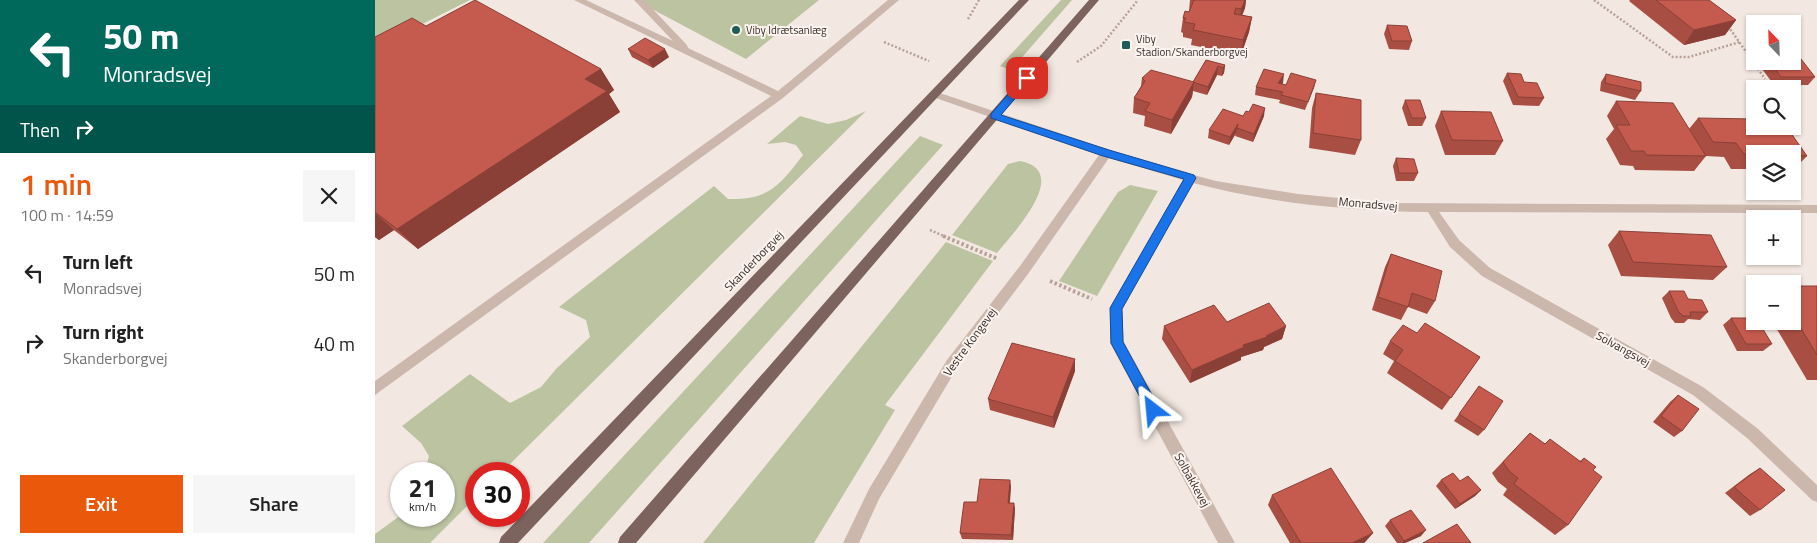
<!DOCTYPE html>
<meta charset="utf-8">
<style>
body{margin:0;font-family:"Titillium Web",sans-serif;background:#f6f6f6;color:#222;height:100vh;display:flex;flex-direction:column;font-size:19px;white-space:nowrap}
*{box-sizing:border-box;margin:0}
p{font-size:16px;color:#767676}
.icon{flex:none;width:28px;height:28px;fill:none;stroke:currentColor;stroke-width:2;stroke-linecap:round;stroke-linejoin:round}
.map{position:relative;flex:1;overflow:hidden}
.side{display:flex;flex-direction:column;background:#fff;width:375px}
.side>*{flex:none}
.hud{background:#00695c;color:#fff;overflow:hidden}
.needle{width:32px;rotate:337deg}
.buttons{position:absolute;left:1371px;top:15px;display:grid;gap:10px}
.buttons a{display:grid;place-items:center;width:55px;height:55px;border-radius:0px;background:#fff;box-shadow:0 1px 4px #0004;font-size:25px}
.speed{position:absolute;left:15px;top:462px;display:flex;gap:10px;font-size:25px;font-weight:700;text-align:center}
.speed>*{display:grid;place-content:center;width:65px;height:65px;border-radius:50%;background:#fff;box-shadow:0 1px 4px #0004;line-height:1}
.speed small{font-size:12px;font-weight:400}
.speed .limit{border:8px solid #d22;background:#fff;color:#111}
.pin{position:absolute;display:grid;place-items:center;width:42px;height:42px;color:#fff;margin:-21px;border-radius:10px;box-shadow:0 2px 8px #0006}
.me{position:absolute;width:55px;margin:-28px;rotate:331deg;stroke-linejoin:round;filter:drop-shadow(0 0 4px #0008)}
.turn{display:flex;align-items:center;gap:18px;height:105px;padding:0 20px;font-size:22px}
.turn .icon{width:65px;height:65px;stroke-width:2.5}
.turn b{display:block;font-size:35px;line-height:42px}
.then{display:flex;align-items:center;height:48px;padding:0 20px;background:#0003;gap:10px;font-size:19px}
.round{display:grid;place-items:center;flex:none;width:52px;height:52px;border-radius:0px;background:#f6f6f6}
.overview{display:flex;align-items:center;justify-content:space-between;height:85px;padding:0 20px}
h1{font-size:30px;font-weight:600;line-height:38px;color:#ea580c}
.cta{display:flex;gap:10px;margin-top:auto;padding:10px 20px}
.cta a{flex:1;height:58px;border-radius:0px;background:#ea580c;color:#fff;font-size:20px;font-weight:600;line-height:58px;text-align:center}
.cta a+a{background:#f6f6f6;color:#222}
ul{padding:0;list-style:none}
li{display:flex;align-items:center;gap:15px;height:70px;padding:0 20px}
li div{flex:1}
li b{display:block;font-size:19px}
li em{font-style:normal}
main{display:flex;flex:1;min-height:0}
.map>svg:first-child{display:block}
.green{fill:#bcc3a1}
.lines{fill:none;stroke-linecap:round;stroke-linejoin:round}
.path-far1{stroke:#b8a197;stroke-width:2.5;stroke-dasharray:2 2;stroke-linecap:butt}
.path{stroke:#b8a197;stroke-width:4;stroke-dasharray:2.5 2.5;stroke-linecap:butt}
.minor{fill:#ccb7ad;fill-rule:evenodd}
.major{fill:#7c635d;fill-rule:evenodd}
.wall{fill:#a94e43}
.shaded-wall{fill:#8a4037}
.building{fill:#c55b4e;stroke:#8a4037}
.route{fill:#1a73e8;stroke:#114b97}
.poi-dot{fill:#205c58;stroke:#fbf3ee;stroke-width:2}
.labels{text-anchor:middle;stroke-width:4;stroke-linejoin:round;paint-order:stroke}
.far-poi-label{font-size:11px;fill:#3a2e2b;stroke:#fbf3ee;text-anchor:start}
.street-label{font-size:12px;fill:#3a2e2b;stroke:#fbf3ee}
</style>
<main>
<section class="side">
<div class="hud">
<div class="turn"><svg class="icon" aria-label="left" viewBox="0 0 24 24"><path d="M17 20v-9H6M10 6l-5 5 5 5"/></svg><div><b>50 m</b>Monradsvej</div></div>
<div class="then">Then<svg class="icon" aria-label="right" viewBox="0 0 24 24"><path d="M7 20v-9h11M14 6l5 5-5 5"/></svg></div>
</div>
<div class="overview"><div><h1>1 min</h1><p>100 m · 14:59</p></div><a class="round"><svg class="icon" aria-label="close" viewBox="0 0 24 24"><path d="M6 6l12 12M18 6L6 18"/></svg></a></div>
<ul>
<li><svg class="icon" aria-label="left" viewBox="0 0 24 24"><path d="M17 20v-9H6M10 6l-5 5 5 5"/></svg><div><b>Turn left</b><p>Monradsvej</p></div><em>50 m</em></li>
<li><svg class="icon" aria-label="right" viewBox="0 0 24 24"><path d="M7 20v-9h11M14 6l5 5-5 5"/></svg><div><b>Turn right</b><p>Skanderborgvej</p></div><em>40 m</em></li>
</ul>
<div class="cta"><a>Exit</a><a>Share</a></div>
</section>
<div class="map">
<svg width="1442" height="543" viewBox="0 0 1442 543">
<rect width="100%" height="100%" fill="#f3e8e1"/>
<!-- green -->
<g class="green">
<polygon points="0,0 95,0 0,48"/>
<polygon points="260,0 444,0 371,59"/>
<polygon points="686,0 697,0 636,70 625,66"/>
<path d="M491,111L125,474H101V497L55,543H0V534L26,515L69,516V474H49L54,456L46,443L27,426L95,374L135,403L166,387L181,369L215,337L211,320L184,307L339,186L353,199C394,200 404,186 428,155L421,145L410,142L392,144L425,116L453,124L471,120Z"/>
<polygon points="545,136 568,145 214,543 168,543"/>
<path d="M645,161C698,171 637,234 622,253L577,235L633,164Z"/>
<polygon points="755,185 783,191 722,296 684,281 743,192"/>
<polygon points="571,242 618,261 510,405 520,410 439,543 328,543"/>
</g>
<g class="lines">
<!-- path-far1 -->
<g class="path-far1">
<polyline points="1219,0 1298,57 1314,57 1365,42"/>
<polyline points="593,19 604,0"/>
<polyline points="1353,26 1390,79"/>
<polyline points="509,42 554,61"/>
<polyline points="702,62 726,46 763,0"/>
<polyline points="555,230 571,237"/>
</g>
<!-- path -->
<g class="path">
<polyline points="568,236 623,259"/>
<polyline points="675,281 717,299"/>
</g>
<!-- minor -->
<g class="minor">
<polygon points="199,0 211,0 298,41 259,0 269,0 312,45 313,48 403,91 513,0 524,0 408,98 0,395 0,381 396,96"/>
<path d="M559,91L735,150L815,174L841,181L923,194L1015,203L1442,205V213L1064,212L1084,240L1115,268L1328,387L1382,428L1442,485V502L1437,500L1372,438L1318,395L1107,276L1075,247L1053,212C975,211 893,203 818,183L747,308L749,342L860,543H843L735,343V308L808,180L734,158L653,274L582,368L504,499L484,543H468L494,489L572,360L645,266L724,155L555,96L554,94Z"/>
</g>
<!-- major -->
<g class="major">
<polygon points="644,0 654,0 143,543 124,543 126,537"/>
<polygon points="714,0 724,0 261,543 243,543 245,537"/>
</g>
</g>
<!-- wall -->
<g class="wall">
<polygon points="815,0 871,0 870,8 867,15 877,17 874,32 866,55 816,45 817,39 808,37 808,33 806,32 808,18 814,11"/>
<polygon points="1255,0 1334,0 1361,20 1350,35 1309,45 1254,1"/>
<polygon points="1012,25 1037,41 1034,50 1014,49 1009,34"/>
<polygon points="51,26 226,69 239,90 234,94 245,112 43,249 19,230 4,240 0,237 0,37"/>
<polygon points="253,49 294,57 278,68 257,57"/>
<polygon points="831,60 850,65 849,73 847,76 842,75 832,95 818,91 817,97 796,134 769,126 770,116 758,113 759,98 766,86 767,78 818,82"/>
<polygon points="1381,61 1418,61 1440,77 1433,85 1399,85"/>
<polygon points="1132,73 1149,82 1169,98 1164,106 1138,105 1128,81"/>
<polygon points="1231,74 1266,91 1260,100 1225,91 1226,82"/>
<polygon points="941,80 930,110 904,103 905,100 880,95 881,87 908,83 907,84 911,85"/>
<polygon points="941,93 986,140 980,155 934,148 937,108"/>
<polygon points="1030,100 1051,118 1047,126 1033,126 1027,108"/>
<polygon points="1241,101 1314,129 1323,118 1432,156 1418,170 1418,154 1380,154 1380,169 1356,169 1349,157 1331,156 1319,171 1260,170 1258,166 1245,165 1231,139 1239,129 1232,116"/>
<polygon points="1066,111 1128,141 1120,155 1070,155 1060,126"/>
<polygon points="868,116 889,116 878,142 860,136 861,133 854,145 833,138 834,130"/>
<polygon points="1021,158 1043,173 1039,181 1021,181 1018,166"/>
<polygon points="1244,231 1352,267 1338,280 1246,276 1233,245"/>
<polygon points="1016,254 1060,301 1052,314 1033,307 1026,320 997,310 1010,267"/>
<polygon points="1418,286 1442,286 1442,380 1432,380 1397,321 1418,321"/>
<polygon points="1294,291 1313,299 1333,312 1325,320 1313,319 1309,323 1300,323 1296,318 1287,298"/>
<polygon points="1356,318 1397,344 1388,351 1362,351 1348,325"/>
<polygon points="852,322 911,326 907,339 889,347 888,350 866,357 866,360 815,383 787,339 789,326"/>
<polygon points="1042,333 1105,357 1067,410 1012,373 1019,361 1008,354 1015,341"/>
<polygon points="700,371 679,428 615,410 613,399"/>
<polygon points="1104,386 1109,430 1103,436 1079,421"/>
<polygon points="1303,395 1307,431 1299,437 1278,422 1295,402"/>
<polygon points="1155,433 1170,444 1205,461 1209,458 1218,470 1193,525 1180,535 1128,495 1132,489 1123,482 1117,473"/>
<polygon points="1385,468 1385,510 1375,516 1350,493 1375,474"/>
<polygon points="1066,480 1085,481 1106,490 1100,496 1080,509 1061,486"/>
<polygon points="636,486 635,503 640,508 638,540 587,539 585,533 602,502"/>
<polygon points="897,495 998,533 990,542 989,543 915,543 893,505"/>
<polygon points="1015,520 1046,536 1030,543 1022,543 1010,526"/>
</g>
<!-- shaded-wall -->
<g class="shaded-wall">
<polygon points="870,0 871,0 870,8 864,24 866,9"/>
<polygon points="877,17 874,32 866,55 868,40"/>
<polygon points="1361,20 1350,35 1309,45 1319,30"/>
<polygon points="290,49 294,57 278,68 273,60"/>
<polygon points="850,65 849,73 847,76 848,68"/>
<polygon points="843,66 842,75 832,95 833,87"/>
<polygon points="226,69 239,90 234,94 245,112 43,249 22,229 210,79"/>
<polygon points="909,74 908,83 902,91 903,83"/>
<polygon points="941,80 939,88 930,110 933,102"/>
<polygon points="819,82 817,97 796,134 797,120"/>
<polygon points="890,108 889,116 878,142 879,134"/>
<polygon points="863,124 861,133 854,145 855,137"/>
<polygon points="0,213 19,230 4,240 0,237"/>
<polygon points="911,326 907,339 889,347 888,350 866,357 866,360 815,383 817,370 868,345"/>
<polygon points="700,359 700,371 679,428 678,417"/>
<polygon points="635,480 636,486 634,508 633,503"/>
<polygon points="1106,490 1100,496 1080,509 1085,504"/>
<polygon points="639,503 640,508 638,540 636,535"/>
<polygon points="1051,530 1046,536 1030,543 1027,543 1029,541"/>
<polygon points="998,533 990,542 989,543 977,543"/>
</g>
<!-- building -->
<g class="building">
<polygon points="100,0 226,69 210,79 232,91 22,229 0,212 0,37 37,18 51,26"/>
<polygon points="819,0 870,0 866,9 861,8 859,14 877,17 868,40 818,30 820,24 809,22 811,18 808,18 810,11 814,12"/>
<polygon points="1281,0 1334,0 1361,20 1319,30"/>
<polygon points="1012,25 1032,26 1037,41 1017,41"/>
<polygon points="270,38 290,49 273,60 253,49"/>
<polygon points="1418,50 1419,50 1440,77 1406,77 1394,61 1418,61"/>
<polygon points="831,60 850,65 848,68 843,66 833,87 818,82"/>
<polygon points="889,69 909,74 903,83 911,85 916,73 941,80 933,102 906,95 908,92 881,87"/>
<polygon points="776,70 819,82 797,120 770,111 775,103 759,98 770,81 767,78"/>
<polygon points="1132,73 1146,74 1149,82 1162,83 1169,98 1143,97"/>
<polygon points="1231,74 1266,82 1266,91 1230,83"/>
<polygon points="941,93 986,100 986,140 938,133"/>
<polygon points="1030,100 1045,100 1051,118 1037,118"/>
<polygon points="1241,101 1298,103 1331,156 1271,155 1269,151 1256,151 1241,125 1255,125"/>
<polygon points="878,104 890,108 879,134 862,128 863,124 855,137 834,130 848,109 868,116 871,111 874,112"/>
<polygon points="1066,111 1116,112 1128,141 1077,140"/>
<polygon points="1323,118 1380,119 1380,126 1411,126 1432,156 1418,155 1418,154 1369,154 1361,143 1338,142"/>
<polygon points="1021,158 1039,159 1043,173 1024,173"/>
<polygon points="1244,231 1336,235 1352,267 1258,262"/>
<polygon points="1016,254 1067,271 1060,301 1037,293 1033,307 1003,297"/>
<polygon points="1418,286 1442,286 1442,355 1418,315"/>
<polygon points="1294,291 1309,291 1313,299 1327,300 1333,312 1315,312 1316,316 1308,316 1303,311"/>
<polygon points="894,303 911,326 891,336 892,337 868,345 869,347 817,370 789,326 839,305 852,322"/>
<polygon points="1356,318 1380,318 1380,321 1383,321 1397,344 1371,344"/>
<polygon points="1050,323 1105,357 1076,398 1020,361 1028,350 1015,341 1028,325 1042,333"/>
<polygon points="637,343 700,359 678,417 613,399"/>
<polygon points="1104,386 1128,401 1109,430 1084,414"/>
<polygon points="1303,395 1324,409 1307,431 1286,416"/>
<polygon points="1155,433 1170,444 1175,439 1206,462 1209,458 1221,467 1218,470 1227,477 1193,525 1139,484 1143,478 1134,471 1128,462"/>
<polygon points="956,468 998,533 977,543 926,543 897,495"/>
<polygon points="1385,468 1410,490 1385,510 1359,487"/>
<polygon points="1078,473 1085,481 1093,476 1106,490 1085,504 1066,480"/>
<polygon points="605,479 635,480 633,503 639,503 636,535 585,533 589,502 602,502"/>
<polygon points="1036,510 1051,530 1029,541 1015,520"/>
<polygon points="1082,524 1096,543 1048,543"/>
</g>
<!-- route -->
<polygon class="route" points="652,75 656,76 656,80 626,115 734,150 819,175 821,178 747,309 748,342 783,406 785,410 783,414 774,414 736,343 735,308 809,179 728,156 616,118 616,114 649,76"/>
<!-- markers -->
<g class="poi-dot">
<circle cx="361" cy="30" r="5"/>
<rect x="746" y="40" width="10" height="10" rx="2.5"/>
</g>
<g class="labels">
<!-- far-poi labels -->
<g class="far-poi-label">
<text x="371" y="34">Viby Idrætsanlæg</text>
<text x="761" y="43">Viby<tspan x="761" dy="13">Stadion/Skanderborgvej</tspan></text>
</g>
<!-- street labels -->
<g class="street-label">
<text transform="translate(993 204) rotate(5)" y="4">Monradsvej</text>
<text transform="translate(379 261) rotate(-46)" y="4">Skanderborgvej</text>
<text transform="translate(595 342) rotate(-54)" y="4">Vestre Kongevej</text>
<text transform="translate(1248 349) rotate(29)" y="4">Solvangsvej</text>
<text transform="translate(817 480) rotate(61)" y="4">Solbakkevej</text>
</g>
</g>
</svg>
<div class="buttons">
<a><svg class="needle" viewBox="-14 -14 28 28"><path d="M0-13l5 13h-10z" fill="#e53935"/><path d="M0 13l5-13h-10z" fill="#767676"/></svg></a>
<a><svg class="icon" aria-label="search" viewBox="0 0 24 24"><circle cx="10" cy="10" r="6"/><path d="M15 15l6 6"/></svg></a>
<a><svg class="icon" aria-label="layers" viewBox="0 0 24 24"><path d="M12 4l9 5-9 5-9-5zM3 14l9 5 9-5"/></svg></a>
<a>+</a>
<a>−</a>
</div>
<div class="speed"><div>21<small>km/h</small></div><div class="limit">30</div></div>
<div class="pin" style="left:652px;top:78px;background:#d93025"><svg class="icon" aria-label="arrive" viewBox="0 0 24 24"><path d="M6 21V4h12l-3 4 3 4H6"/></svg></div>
<svg class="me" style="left:778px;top:410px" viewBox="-20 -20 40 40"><path d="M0-17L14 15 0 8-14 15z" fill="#1a73e8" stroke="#fff" stroke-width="4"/></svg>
</div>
</main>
